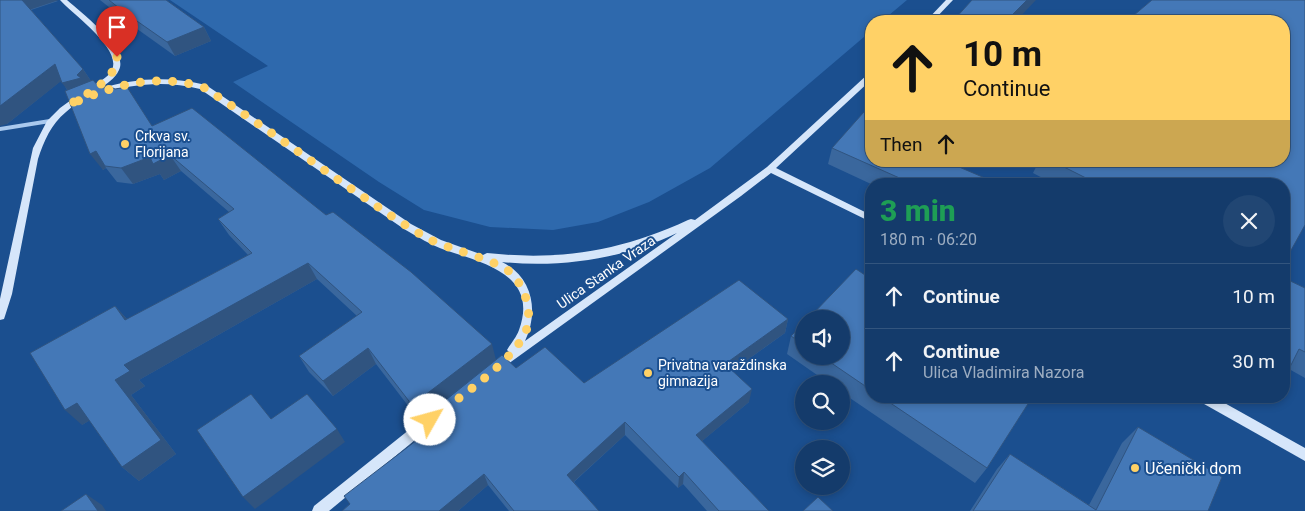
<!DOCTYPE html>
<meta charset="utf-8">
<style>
body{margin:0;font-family:Roboto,sans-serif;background:#214673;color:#f1f3f6;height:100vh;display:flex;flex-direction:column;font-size:19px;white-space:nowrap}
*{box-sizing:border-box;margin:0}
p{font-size:16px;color:#9dadc1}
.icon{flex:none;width:28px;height:28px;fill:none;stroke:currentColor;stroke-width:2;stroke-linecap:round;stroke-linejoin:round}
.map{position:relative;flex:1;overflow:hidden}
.details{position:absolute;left:865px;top:178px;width:425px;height:225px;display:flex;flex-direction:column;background:#143b6b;border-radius:20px;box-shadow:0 2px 8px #0003,0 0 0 1px #33557e}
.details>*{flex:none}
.hud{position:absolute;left:865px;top:15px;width:425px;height:152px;border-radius:20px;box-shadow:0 2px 8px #0003,0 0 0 1px #33557e;background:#ffd166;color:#111;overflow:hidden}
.buttons{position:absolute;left:795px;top:310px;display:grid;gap:10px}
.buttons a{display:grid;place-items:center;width:55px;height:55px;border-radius:50%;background:#143b6b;box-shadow:0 2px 8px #0003,0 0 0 1px #33557e;font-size:25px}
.pin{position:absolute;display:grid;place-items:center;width:42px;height:42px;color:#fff;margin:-51px -21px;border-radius:50% 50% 50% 0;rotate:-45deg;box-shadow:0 0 5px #0007}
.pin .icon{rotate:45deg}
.me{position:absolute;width:55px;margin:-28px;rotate:52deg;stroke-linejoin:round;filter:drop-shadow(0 0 4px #0008)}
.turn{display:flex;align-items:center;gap:18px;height:105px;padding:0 15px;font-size:22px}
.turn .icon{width:65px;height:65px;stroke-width:2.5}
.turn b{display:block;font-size:35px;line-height:42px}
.then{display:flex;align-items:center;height:48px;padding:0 15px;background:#0003;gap:10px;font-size:19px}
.round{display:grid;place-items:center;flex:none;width:52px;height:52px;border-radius:26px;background:#214673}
.head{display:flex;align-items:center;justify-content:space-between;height:85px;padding:0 15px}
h1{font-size:30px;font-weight:800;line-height:38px;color:#1e9e55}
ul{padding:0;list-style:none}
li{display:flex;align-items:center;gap:15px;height:65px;padding:0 15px;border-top:1px solid #33557e}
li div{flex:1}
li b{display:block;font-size:19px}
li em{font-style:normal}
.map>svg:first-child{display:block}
.green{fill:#2e69ad}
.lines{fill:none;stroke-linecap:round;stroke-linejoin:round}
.street{stroke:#a9c9ee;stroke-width:4}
.secondary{fill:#d6e6fa;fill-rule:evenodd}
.wall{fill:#3a679d}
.shaded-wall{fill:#305480}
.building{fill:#4478b7;stroke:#305480}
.route{stroke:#ffd166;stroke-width:9;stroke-dasharray:0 16.2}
.poi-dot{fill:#ffd166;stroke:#1b4f8f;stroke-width:2}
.labels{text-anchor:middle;stroke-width:4;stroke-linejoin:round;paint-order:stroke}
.poi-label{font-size:14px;fill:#fff;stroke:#1b4f8f;text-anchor:start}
.street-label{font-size:14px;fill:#fff;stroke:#1b4f8f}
.near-poi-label{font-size:16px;fill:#fff;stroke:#1b4f8f;text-anchor:start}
</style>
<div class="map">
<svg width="1305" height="511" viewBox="0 0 1305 511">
<rect width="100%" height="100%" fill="#1b4f8f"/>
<!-- green -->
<polygon class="green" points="170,0 907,0 882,21 871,21 871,31 710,168 649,202 598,222 553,230 490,227 424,210 379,182 233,82 268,66"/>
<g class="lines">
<!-- street -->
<polyline class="street" points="0,129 50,121"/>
<!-- secondary -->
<g class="secondary">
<path d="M60,0H67C82,13 129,49 119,70C115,79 106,84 99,89C135,78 169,76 206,85L411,224L441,240L483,255L487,253C560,261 621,251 688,220L691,219L695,220L767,167L868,74H871V80L776,168L871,215V222L771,173L741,196L497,372L493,370L491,367L493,364L509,352L507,350C511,343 516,338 519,330C539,275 484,263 445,250C431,245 418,237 404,229L200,89C165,80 134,84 100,93H97V90L90,91V87C97,83 108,78 112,70C122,48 72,14 60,0ZM677,233L525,341C539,312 533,277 502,262C561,268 623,259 677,233Z"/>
<polygon points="946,0 953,0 933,21 926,21"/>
<path d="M78,95H81L85,97C79,103 72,106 66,112C51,124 44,141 38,159L12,294L5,316L4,319L0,320V299L33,148L47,121L60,108Z"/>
<polygon points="1195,396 1212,396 1305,448 1305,461 1197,400"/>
<polygon points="434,412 438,413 440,417 438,421 329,511 312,511 314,506 430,413"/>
</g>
</g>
<!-- wall -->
<g class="wall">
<polygon points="0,0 58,1 31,10 83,69 91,81 100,88 152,126 496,360 419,420 376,364 333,396 309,372 299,356 357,316 317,279 139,380 145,386 131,395 176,454 139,481 122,467 90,420 82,425 115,306 127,319 248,255 229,235 218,219 229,212 181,171 164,180 160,174 133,184 117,182 106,168 103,170 67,90 62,80 7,124"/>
<polygon points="100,0 166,0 204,27 211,41 175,56 133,26"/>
<polygon points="1152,0 1305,0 1284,184 1054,184 1033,173 1039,161 1200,161 1209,165 1284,161 1284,21 1127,21"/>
<polygon points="832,148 871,161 999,184 871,184 828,164"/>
<polygon points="1284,278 1305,288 1305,378 1289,369 1284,373"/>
<polygon points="871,279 871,396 1033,396 987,468 975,483 841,392 841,384 830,384 787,354 791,336 804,323 804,356 841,356"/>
<polygon points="788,319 785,333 732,371 749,402 702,441 769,511 707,511 683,484 678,488 625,435 574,482 599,511 509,511 488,485 458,511 342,511 427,432 422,419 516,368 584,383"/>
<polygon points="1138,427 1208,511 970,511 997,469 1010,454 1089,505 1122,443"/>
</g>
<!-- shaded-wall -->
<g class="shaded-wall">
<polygon points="21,0 59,0 29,10"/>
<polygon points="1027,0 1036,0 1016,21 1006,21"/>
<polygon points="204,27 211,41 175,56 167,42"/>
<polygon points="55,64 65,78 7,124 0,126 0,106"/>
<polygon points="83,69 93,84 73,97 62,83"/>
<polygon points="96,151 105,166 106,168 103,170 90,154"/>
<polygon points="170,155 181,171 164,180 160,174 133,184 121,168 150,157"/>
<polygon points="308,263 317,279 139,380 145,386 131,395 176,454 139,481 122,467 115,380 124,365"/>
<polygon points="115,306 129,321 125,320"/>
<polygon points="788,319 785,333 723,377 725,364"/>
<polygon points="492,344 496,360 419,420 412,405"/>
<polygon points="368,348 376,364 333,396 323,381"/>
<polygon points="752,389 749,402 695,447 696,435"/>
<polygon points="77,403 94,418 82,425 65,410"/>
<polygon points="625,422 625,435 569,486 567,475"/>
<polygon points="337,429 345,442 255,509 243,497"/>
<polygon points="684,472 683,484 678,488 679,477"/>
<polygon points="484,474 488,485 458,511 439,511"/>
<polygon points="86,494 102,505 106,511 98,511"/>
</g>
<!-- building -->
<g class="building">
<polygon points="0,0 22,0 83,69 77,75 81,78 62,83 55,64 0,106"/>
<polygon points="109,0 166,0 204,27 167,42 124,12"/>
<polygon points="972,0 1027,0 1006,21 953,21"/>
<polygon points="1152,0 1305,0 1305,225 1284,263 1284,184 1098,184 1052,161 1200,161 1209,165 1213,161 1284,161 1284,21 1127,21"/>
<polygon points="93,80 100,88 111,87 115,89 127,87 152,126 192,108 326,215 333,212 411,272 492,344 412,405 368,348 323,381 299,356 362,312 308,263 124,365 130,371 115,380 161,440 122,467 77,403 65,410 30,353 115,306 125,320 252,253 218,219 234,209 170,155 153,164 150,157 121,168 105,166 96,151 90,154 65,91"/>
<polygon points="871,104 871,161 945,161 999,184 913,184 832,148"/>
<polygon points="856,269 871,279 871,390 821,356 841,356 841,319 808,319"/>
<polygon points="1284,278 1305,288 1305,352 1299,349 1289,369 1284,367"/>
<polygon points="739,280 788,319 725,364 752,389 696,435 769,511 719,511 684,472 679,477 625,422 567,475 599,511 514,511 484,474 439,511 342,511 350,504 344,496 430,430 422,419 502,355 516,368 545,347 584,383"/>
<polygon points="804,323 804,345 791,336"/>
<polygon points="251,394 271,419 307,394 337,429 243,497 197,430"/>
<polygon points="880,396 1033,396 987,468"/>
<polygon points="1138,427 1222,477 1208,511 973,511 1010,454 1096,510"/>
<polygon points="86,494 98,511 61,511"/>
<polygon points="818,497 833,511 803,511"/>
</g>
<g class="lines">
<!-- route -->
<path class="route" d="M117,57C116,81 87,93 69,105C114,85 154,73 203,87C253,119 301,154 350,188C376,205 401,224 429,239C450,250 494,259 510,272C523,284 531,306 528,324C522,357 456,399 430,420"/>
</g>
<!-- markers -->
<g class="poi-dot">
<circle cx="125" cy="144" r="5"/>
<circle cx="648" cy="373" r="5"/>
<circle cx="1135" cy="468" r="5"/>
</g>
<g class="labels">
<!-- poi labels -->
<g class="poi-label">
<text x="135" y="141">Crkva sv.<tspan x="135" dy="16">Florijana</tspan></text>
<text x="658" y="370">Privatna varaždinska<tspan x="658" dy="16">gimnazija</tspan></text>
</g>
<!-- street labels -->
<g class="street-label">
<text transform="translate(606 272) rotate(-35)" y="5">Ulica Stanka Vraza</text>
</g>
<!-- near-poi labels -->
<g class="near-poi-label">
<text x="1145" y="474">Učenički dom</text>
</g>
</g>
</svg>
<div class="buttons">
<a><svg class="icon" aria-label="sound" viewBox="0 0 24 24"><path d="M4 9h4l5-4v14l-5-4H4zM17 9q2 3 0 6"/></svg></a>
<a><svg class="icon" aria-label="search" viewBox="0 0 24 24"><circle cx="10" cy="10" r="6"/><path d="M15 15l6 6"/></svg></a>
<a><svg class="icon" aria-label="layers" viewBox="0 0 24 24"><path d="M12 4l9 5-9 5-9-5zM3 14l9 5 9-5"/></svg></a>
</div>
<div class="pin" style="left:117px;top:57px;background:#d93025"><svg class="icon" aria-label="arrive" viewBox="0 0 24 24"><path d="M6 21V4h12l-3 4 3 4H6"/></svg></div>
<svg class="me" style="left:430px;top:420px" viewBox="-20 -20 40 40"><circle r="19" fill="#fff"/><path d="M0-13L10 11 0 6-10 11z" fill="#ffd166"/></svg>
<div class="hud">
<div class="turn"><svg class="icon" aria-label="ahead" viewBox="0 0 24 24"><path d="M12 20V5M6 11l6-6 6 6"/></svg><div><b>10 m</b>Continue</div></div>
<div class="then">Then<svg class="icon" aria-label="ahead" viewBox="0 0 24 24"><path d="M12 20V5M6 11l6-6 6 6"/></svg></div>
</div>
<section class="details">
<div class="head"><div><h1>3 min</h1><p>180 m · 06:20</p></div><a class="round"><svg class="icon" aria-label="close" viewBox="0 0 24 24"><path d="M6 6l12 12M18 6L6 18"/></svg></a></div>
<ul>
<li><svg class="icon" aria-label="ahead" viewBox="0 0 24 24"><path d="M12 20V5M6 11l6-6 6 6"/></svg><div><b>Continue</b></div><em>10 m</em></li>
<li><svg class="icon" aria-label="ahead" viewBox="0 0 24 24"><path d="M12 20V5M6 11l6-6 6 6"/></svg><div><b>Continue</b><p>Ulica Vladimira Nazora</p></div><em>30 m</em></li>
</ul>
</section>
</div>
